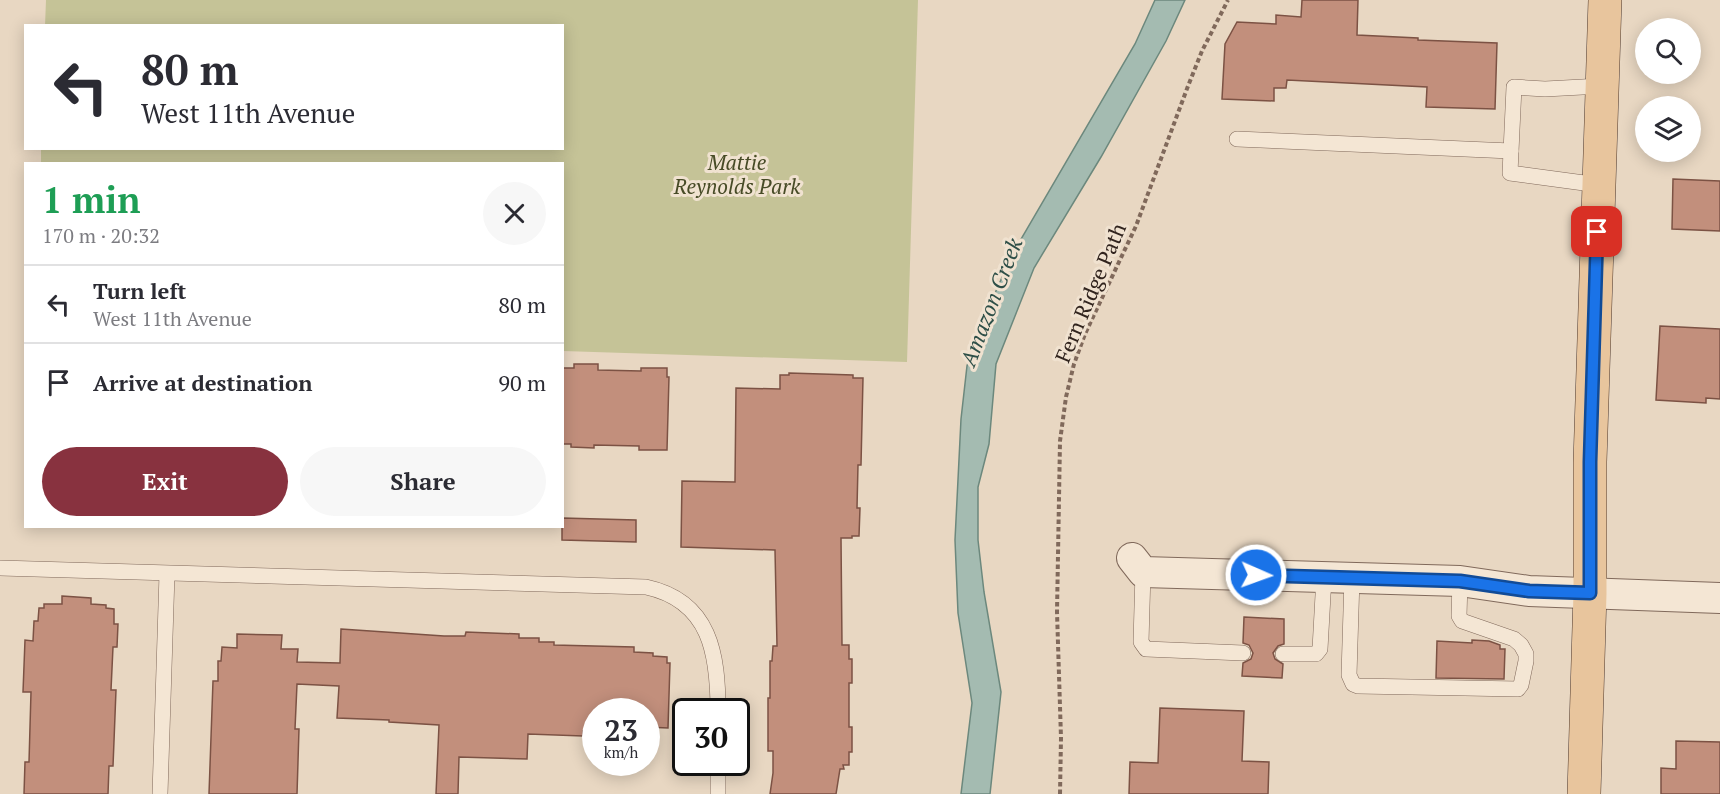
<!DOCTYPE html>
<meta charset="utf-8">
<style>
body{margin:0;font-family:"PT Serif",serif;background:#f7f7f7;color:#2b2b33;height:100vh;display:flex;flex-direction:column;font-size:22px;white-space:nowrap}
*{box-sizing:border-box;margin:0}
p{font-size:20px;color:#7c7c81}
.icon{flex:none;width:33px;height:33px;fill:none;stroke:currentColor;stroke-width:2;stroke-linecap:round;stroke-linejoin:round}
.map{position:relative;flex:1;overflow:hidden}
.sheet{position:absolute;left:24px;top:162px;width:540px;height:366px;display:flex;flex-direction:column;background:#fff;border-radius:0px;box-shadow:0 3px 15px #0003}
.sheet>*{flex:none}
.top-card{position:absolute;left:24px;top:24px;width:540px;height:126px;border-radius:0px;box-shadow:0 3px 15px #0003;background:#fff;color:#2b2b33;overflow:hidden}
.tools{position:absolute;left:1635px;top:18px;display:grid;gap:12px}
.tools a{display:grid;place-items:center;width:66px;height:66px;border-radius:50%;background:#fff;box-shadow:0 3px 15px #0003;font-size:30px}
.speed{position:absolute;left:582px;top:698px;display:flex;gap:12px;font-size:30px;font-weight:700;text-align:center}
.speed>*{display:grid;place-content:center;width:78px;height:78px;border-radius:50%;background:#fff;box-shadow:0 3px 15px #0003;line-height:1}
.speed small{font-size:15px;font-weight:400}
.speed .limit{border:3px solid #111;border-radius:9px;background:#fff;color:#111}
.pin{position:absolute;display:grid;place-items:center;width:51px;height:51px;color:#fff;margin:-26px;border-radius:12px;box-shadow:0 3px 9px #0006}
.me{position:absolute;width:66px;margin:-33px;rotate:92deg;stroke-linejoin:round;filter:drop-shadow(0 0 4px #0008)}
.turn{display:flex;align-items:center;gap:21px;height:126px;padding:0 18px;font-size:27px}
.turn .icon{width:78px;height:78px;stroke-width:2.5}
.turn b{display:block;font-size:42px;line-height:51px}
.round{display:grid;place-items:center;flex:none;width:63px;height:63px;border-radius:32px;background:#f7f7f7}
.overview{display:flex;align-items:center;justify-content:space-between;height:102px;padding:0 18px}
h1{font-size:36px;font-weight:600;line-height:45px;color:#1e9e55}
.button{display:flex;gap:12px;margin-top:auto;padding:12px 18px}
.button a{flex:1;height:69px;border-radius:36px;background:#88323f;color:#fff;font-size:24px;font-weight:600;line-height:69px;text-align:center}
.button a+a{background:#f7f7f7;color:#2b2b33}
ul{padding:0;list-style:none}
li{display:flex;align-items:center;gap:18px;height:78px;padding:0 18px;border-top:2px solid #e1e1e2}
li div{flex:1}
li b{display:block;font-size:22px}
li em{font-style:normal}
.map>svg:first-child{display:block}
.green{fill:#c5c397}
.water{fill:#a4bbb1;stroke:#6c887d;stroke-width:1.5}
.building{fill:#c28f7c;stroke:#7c5244;stroke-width:1.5}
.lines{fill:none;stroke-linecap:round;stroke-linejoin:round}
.lane-casing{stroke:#80695b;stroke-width:16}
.street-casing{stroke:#80695b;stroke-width:32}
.primary-casing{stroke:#4e392f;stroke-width:34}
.path{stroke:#80695b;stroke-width:4;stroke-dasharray:4.5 3;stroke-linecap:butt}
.lane{stroke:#f4e6d4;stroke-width:15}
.street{stroke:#f4e6d4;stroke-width:30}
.primary{stroke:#e8c59d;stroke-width:33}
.route-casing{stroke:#114b97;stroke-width:15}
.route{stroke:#1a73e8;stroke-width:10}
.labels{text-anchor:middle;stroke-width:6;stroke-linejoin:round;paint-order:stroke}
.park-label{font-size:21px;font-style:italic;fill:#474b26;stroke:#f0e2d0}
.street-label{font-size:21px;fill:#31241e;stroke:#f0e2d0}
.water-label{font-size:22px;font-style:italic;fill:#2e4f48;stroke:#f0e2d0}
</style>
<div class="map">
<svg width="1720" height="794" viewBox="0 0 1720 794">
<rect width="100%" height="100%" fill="#e8d7c2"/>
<!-- green -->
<polygon class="green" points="46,0 918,0 907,362 563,351 562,164 41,163 41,148 562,148 562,26 45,26"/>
<!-- water -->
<polygon class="water" points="1155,0 1185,0 1166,41 1101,157 1034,268 996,364 989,444 978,487 978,540 984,592 1001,692 990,794 961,794 972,703 958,613 955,540 961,419 967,366 978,331 1013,253 1135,44"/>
<!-- building -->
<g class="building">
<polygon points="1302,0 1358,0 1357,35 1418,38 1418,40 1497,43 1495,109 1426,107 1427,87 1287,80 1286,88 1274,88 1274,101 1222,99 1225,44 1237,22 1276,24 1276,15 1301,17"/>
<polygon points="1673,179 1720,181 1720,231 1672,229"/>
<polygon points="1660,326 1720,329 1720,399 1706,398 1706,403 1656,400"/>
<polygon points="574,364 598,364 598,370 641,371 641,368 667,368 667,377 669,377 667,450 639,450 639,446 594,445 594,448 571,447 571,444 562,444 562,368 574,368"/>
<polygon points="789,373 853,375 853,378 863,378 861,465 858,465 857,508 860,508 859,536 852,536 852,538 841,538 842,645 849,645 849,659 852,659 852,683 849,683 849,727 852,727 852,752 849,752 849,765 843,765 844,769 840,769 836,794 770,794 773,773 773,751 768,751 768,698 770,698 770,661 772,661 773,646 777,646 775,550 681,547 682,481 735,482 736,388 780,389 780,375 789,375"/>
<polygon points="562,518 636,520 636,542 562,540"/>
<polygon points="62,596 91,598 91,604 106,605 106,608 114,609 114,624 118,624 117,647 113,647 111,690 116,690 114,741 113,766 109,766 108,794 24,794 25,762 29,762 31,692 23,692 25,640 33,641 34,621 38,621 39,608 44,608 44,604 62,604"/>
<polygon points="1244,617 1284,619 1284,644 1278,646 1273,653 1275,659 1283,664 1282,678 1242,676 1243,663 1251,659 1253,653 1249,645 1243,643"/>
<polygon points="341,629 444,636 465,636 466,632 519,634 519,638 539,638 539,642 554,642 554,645 634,647 634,652 653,653 653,656 667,657 667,663 670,663 668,728 646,727 646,711 596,711 596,731 583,731 583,736 528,734 527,759 459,757 458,794 436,794 439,725 389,722 389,720 337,718 339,686 297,684 295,729 299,729 297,794 209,794 213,681 218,681 218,661 221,661 222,647 237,648 237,634 282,635 281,649 298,649 297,662 340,663"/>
<polygon points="1472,640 1489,641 1500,645 1500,649 1505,649 1504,679 1436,678 1437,641 1472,643"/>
<polygon points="1160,708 1244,711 1242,761 1269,762 1268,794 1129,794 1130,762 1158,763"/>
<polygon points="1676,741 1720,742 1720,794 1661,794 1661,768 1676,769"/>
</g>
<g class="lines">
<defs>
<g id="lane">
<polyline points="1237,139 1511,151"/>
<polyline points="1599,185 1510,173 1514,87 1545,89 1601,86"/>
<path d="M0,568L646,587C711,601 718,655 718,711"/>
<polyline points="1143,572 1141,642 1146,649 1243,653"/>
<polyline points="1352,578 1349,675 1353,684 1358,686 1518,689 1521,685 1526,661 1526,654 1521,645 1514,639 1462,621 1459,616 1460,581"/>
<polyline points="1283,654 1316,654 1320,649 1324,577"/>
<polyline points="718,762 718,794"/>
<polyline points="160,794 167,574"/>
</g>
<polyline id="street" points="1132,558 1143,572 1460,581 1529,591 1720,598"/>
<polyline id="primary" points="1584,794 1590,593 1590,462 1605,0"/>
</defs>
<!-- lane casing -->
<use href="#lane" class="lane-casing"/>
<!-- street casing -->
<use href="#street" class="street-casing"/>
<!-- primary casing -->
<use href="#primary" class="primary-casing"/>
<!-- path -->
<polyline class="path" points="1060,794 1061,738 1057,612 1060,441 1066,397 1074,364 1085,334 1136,226 1188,86 1202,51 1228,0"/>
<!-- lane -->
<use href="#lane" class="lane"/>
<!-- street -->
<use href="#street" class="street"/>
<!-- primary -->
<use href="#primary" class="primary"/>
</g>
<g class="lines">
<defs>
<polyline id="route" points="1256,575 1460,581 1529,591 1590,593 1590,462 1597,232"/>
</defs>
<!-- route casing -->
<use href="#route" class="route-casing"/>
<!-- route -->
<use href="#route" class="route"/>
</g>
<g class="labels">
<!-- park labels -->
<g class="park-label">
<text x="737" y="170">Mattie<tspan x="737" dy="24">Reynolds Park</tspan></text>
</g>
<!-- street labels -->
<g class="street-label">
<text transform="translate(1091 293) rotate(-67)" y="7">Fern Ridge Path</text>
</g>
<!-- water labels -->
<g class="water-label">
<text transform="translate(991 302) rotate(-69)" y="8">Amazon Creek</text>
</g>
</g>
</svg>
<div class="tools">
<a><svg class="icon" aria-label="search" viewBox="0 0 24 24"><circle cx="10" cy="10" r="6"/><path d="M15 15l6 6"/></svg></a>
<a><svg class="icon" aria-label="layers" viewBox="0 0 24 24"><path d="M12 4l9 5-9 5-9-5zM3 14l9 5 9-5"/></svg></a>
</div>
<div class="speed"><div>23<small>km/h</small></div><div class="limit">30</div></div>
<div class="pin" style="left:1597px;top:232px;background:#d93025"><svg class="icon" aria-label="arrive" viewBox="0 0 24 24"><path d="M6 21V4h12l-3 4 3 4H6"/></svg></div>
<svg class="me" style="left:1256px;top:575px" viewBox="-20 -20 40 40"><circle r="17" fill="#1a73e8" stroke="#fff" stroke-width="3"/><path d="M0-11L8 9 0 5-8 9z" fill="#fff"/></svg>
<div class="top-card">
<div class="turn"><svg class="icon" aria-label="left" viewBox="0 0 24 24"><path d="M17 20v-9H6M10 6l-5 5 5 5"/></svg><div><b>80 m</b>West 11th Avenue</div></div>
</div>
<section class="sheet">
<div class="overview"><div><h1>1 min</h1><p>170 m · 20:32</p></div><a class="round"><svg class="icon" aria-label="close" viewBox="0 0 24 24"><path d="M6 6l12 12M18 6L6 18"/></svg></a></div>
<ul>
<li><svg class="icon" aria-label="left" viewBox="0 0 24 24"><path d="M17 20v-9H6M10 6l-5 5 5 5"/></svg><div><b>Turn left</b><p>West 11th Avenue</p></div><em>80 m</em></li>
<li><svg class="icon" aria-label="arrive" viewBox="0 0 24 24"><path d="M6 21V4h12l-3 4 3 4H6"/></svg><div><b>Arrive at destination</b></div><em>90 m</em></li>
</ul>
<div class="button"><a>Exit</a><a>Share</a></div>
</section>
</div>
